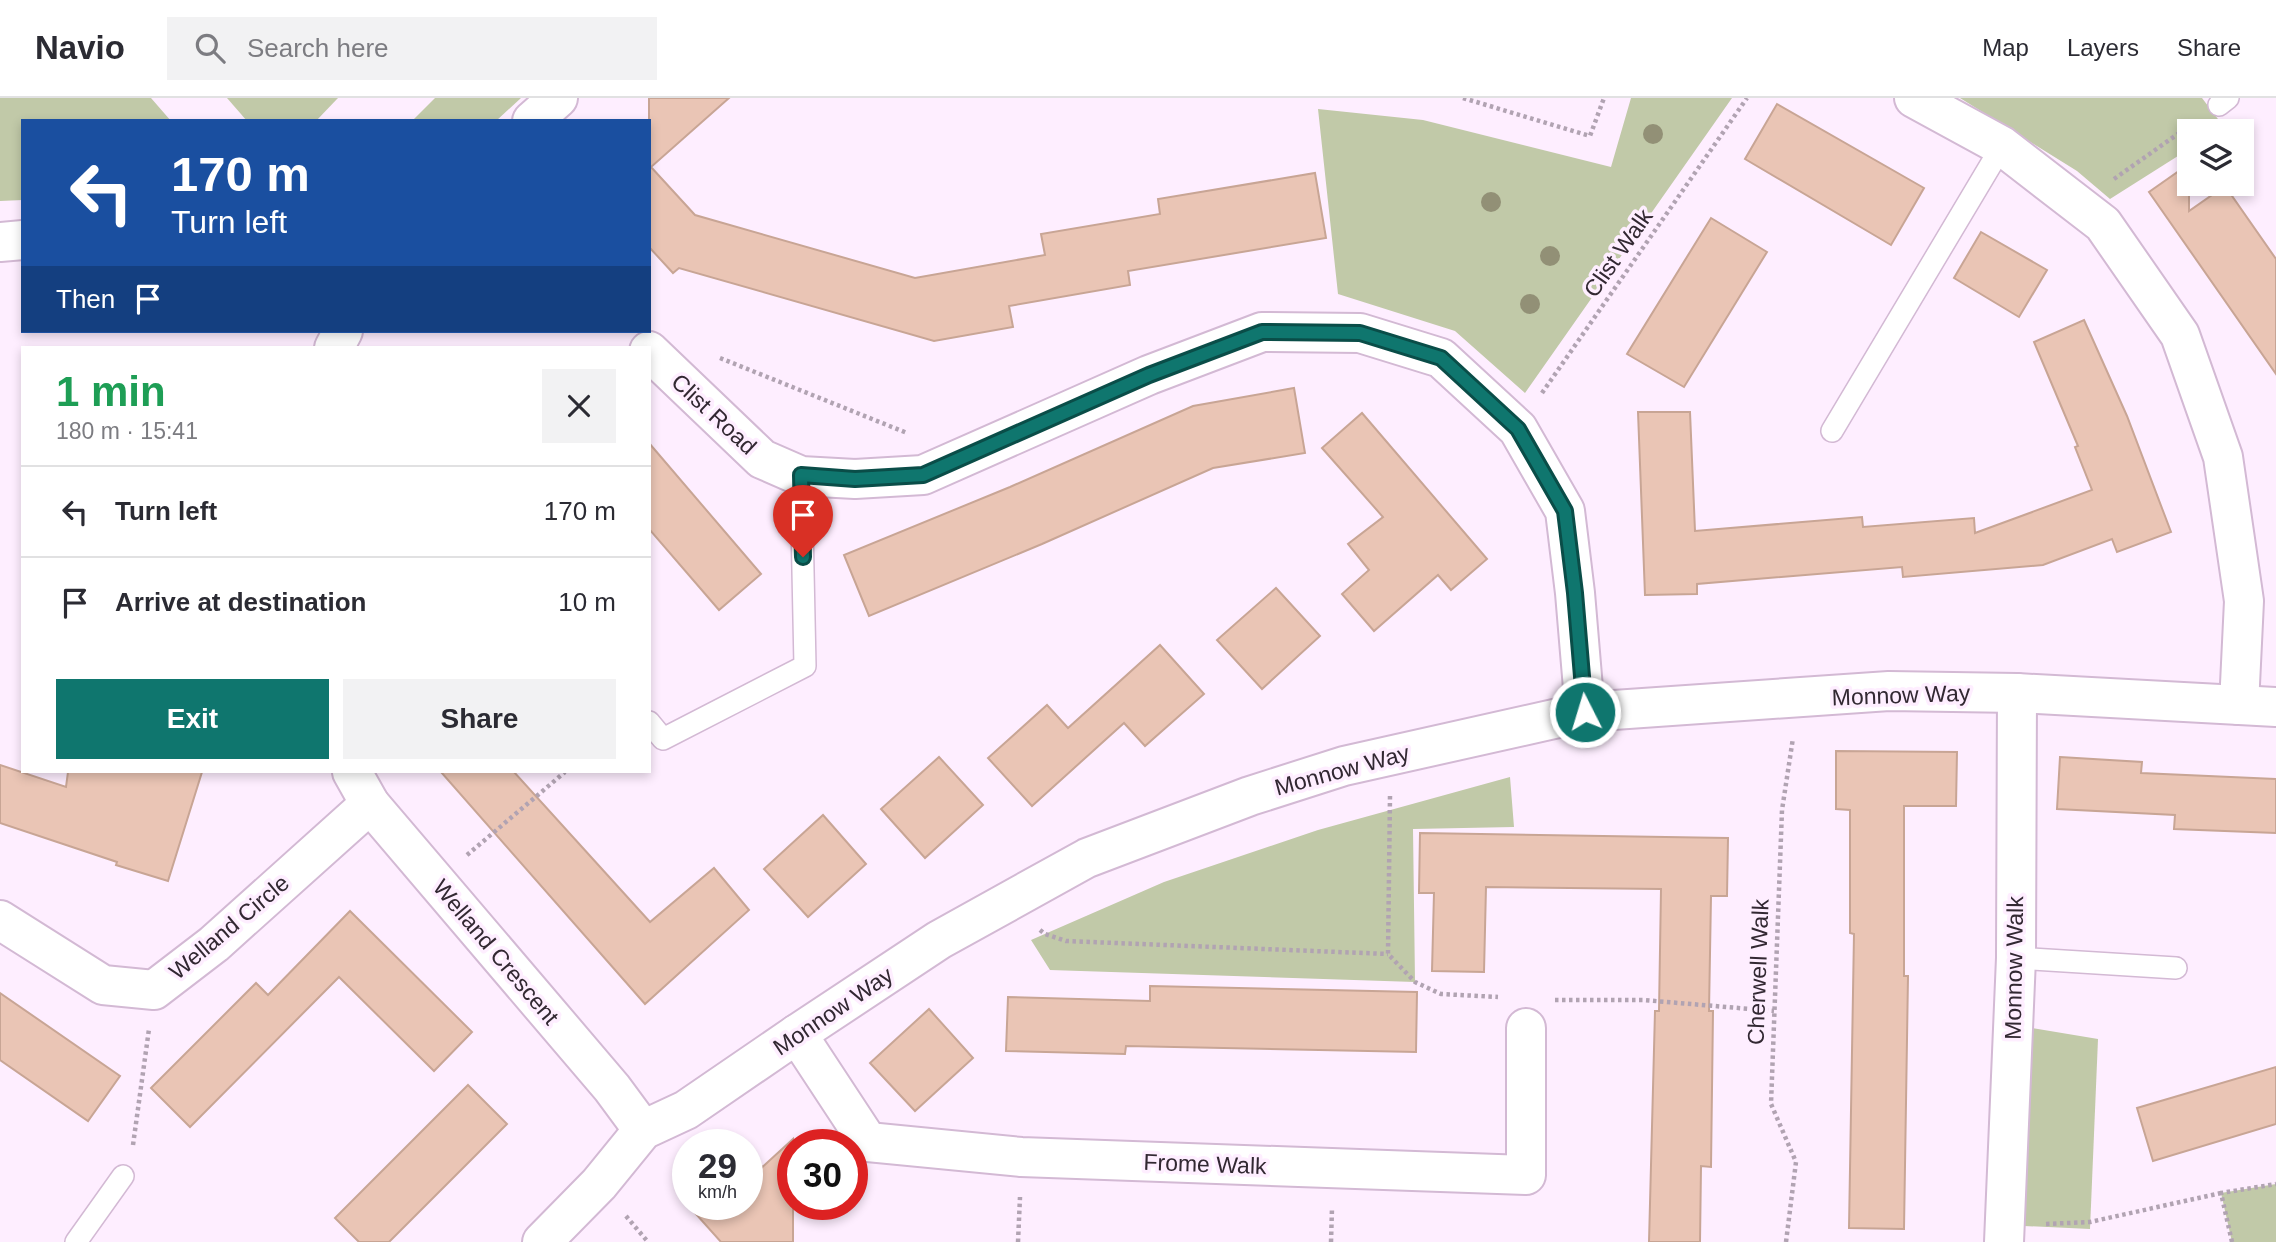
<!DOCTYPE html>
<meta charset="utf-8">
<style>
body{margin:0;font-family:Helvetica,sans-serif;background:#f2f2f3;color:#2b2b33;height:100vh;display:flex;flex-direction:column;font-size:26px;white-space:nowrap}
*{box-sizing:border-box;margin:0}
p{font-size:23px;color:#7c7c81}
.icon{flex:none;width:38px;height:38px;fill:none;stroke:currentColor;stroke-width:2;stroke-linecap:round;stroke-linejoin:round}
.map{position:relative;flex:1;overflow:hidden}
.sheet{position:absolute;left:21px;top:248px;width:630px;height:427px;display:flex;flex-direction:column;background:#fff;border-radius:0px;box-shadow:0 4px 10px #0003}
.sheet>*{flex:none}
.guide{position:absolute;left:21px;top:21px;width:630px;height:214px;border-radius:0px;box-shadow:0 4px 10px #0003;background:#1a4fa0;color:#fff;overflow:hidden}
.tools{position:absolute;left:2177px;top:21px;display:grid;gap:14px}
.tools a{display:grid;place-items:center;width:77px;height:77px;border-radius:0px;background:#fff;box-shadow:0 4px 10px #0003;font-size:35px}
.speed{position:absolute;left:672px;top:1031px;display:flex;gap:14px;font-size:35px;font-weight:700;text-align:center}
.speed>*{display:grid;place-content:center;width:91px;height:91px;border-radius:50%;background:#fff;box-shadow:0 4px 10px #0003;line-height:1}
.speed small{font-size:18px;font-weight:400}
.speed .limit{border:10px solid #d22;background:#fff;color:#111}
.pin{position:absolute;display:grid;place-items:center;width:60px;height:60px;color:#fff;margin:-72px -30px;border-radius:50% 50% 50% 0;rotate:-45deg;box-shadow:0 0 7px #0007}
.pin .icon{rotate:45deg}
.me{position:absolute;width:77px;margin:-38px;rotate:355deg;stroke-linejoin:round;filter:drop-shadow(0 0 5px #0008)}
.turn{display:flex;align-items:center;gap:24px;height:147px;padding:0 35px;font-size:32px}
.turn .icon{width:91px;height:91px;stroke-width:2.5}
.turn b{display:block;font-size:49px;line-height:60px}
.then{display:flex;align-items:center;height:66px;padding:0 35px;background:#0003;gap:14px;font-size:26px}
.round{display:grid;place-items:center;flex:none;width:74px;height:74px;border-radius:0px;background:#f2f2f3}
.head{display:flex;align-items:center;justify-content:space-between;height:119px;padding:0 35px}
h1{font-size:42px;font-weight:600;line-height:52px;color:#1e9e55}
.primary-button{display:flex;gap:14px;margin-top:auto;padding:14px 35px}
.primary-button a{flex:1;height:80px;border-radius:0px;background:#0f766e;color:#fff;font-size:28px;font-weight:600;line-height:80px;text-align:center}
.primary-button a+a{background:#f2f2f3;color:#2b2b33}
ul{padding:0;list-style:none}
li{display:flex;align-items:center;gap:21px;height:91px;padding:0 35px;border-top:2px solid #e1e1e2}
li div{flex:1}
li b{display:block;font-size:26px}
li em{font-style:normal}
header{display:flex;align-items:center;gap:42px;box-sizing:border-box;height:98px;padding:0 35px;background:#fff;border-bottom:2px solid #e1e1e2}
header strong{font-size:33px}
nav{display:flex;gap:38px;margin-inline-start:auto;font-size:24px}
.search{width:490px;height:63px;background:#f2f2f3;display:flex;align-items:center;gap:18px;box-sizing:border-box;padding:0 24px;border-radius:0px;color:#7c7c81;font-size:26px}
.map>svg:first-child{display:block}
.green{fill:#c1c9a8}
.building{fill:#eac5b5;stroke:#c8a595;stroke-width:2}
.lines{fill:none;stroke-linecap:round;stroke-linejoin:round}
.lane-casing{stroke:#d3b9d4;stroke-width:24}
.street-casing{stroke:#d3b9d4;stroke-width:42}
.secondary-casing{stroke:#d3b9d4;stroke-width:42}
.path{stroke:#b1a3b2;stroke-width:4.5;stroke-dasharray:3.5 3.5;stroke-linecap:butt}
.lane{stroke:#fff;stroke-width:21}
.street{stroke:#fff;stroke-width:38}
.secondary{stroke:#fff;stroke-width:38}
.tree{fill:#929076}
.route-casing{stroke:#0a4d48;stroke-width:18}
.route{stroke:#0f766e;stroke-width:12}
.labels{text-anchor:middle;stroke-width:7;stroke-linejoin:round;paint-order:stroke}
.street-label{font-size:23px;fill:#322832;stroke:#feeeff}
</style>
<header>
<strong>Navio</strong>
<div class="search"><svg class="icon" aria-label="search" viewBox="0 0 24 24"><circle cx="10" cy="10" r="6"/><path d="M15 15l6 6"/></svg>Search here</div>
<nav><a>Map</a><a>Layers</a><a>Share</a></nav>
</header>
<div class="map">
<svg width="2276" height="1144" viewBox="0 0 2276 1144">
<rect width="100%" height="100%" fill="#feeeff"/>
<!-- green -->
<g class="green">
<polygon points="0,0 151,0 171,23 23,23 23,102 0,103"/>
<polygon points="227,0 338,0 316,23 247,23"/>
<polygon points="435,0 521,0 496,23 412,23"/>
<polygon points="1631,0 1732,0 1525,295 1455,233 1338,196 1318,11 1423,22 1611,69"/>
<polygon points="1960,0 2202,0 2224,29 2217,33 2189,33 2189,51 2110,101 2077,73"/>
<polygon points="1510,679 1514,729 1413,731 1415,884 1050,872 1031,842 1164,784 1318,732"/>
<polygon points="2032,930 2098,941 2090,1131 2024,1128"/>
<polygon points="2276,1086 2276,1144 2232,1144 2221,1095"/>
</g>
<!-- building -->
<g class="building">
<polygon points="649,0 729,0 651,69 695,117 915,180 1045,157 1041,136 1160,116 1158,101 1315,75 1326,140 1128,173 1130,187 1009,208 1013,229 934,243 679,170 673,175 649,149"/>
<polygon points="1777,6 1924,90 1891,147 1745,61"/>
<polygon points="2189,66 2189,113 2225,88 2276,161 2276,276 2149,94"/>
<polygon points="1711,120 1767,154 1684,289 1627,256"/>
<polygon points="1981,134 2047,172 2019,219 1954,180"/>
<polygon points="2084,222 2127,318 2171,434 2117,454 2112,441 2043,467 1903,479 1902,469 1697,486 1697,496 1645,497 1638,314 1690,314 1695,433 1862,419 1863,429 1974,420 1975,435 2092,392 2075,349 2078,348 2034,244"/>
<polygon points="1294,290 1305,355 1213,370 1042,446 869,518 844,457 1010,389 1193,308"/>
<polygon points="1362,315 1487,461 1451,492 1438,477 1374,533 1342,496 1369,472 1348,446 1383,419 1322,350"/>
<polygon points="649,345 761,476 719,512 649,431"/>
<polygon points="1276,490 1320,538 1262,591 1217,542"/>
<polygon points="1160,547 1204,596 1145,648 1124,625 1032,708 988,660 1047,607 1068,630"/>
<polygon points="1836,653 1957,654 1956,708 1904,708 1904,878 1908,878 1904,1131 1849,1130 1854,836 1850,835 1850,712 1836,711"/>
<polygon points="939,659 983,707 925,760 881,711"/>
<polygon points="2060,659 2142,664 2141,675 2276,681 2276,735 2174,731 2175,717 2057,711"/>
<polygon points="0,667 66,689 68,674 202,674 168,783 116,767 117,764 0,725"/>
<polygon points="441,674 514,674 650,824 714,770 749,812 645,906"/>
<polygon points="823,717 866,766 808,819 764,771"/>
<polygon points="1420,735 1728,740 1727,798 1711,798 1709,913 1713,913 1711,1069 1701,1068 1700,1144 1649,1144 1655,913 1659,913 1661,791 1486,789 1484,874 1432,873 1434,795 1419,795"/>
<polygon points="350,813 472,934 434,973 339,879 190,1029 151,990 256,885 268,897"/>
<polygon points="1150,888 1417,894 1416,954 1126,948 1125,956 1006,953 1008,899 1150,903"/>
<polygon points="0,895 120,978 88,1023 0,962"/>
<polygon points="929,911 973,960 915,1013 870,965"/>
<polygon points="2276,969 2276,1026 2153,1063 2137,1010"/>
<polygon points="468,987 507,1026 389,1144 359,1144 335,1120"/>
<polygon points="793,1041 793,1144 721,1144 687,1106 747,1106 747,1083"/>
</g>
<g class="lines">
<defs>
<g id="lane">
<polyline points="2219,7 2228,0"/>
<polyline points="1832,333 2002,48"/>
<polyline points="649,624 663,641 805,568 801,378"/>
<polyline points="2016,860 2176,870"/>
<polyline points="76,1144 123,1078"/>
</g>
<g id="street">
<polyline points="1914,0 2002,48 2103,126 2180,237 2223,359 2244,503 2239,607"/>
<polyline points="532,23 558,0"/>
<polyline points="0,144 23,142"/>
<polyline points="334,250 343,233"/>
<polyline points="649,253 762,361 801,378 855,381 923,377 1149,277 1262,234 1360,235 1441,260 1518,331 1565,413 1575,495 1585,614"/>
<polyline points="352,674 370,706 612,990 643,1032"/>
<polyline points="0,822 103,887 154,892 214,846 370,706"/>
<polyline points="797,936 868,1044 1021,1059 1526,1077 1526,930"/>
<polyline points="2004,1144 2016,860 2017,595"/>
</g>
<polyline id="secondary" points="542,1144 599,1086 643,1032 686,1012 797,936 939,842 1087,760 1250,698 1344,668 1585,614 1889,593 2017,595 2276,609"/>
</defs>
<!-- lane casing -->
<use href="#lane" class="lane-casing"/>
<!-- street casing -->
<use href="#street" class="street-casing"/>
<!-- secondary casing -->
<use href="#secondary" class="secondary-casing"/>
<!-- path -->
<g class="path">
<polyline points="1463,0 1590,38 1604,0"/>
<polyline points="2114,81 2192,26"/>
<polyline points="720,260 907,335"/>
<polyline points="1542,295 1747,0"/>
<polyline points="1390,698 1388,856 1415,884 1441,896 1498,899"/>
<polyline points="467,757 565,674"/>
<polyline points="1040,832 1045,836 1066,843 1388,856"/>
<polyline points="1555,902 1643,902 1774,913"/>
<polyline points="133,1047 149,931"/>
<polyline points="626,1118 648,1144"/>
<polyline points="2046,1126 2090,1124 2221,1095"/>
<polyline points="1018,1144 1020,1099"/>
<polyline points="1331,1144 1332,1110"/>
<polyline points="1786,1144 1796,1064 1771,1006 1782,712 1793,640"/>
<polyline points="2232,1144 2221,1095 2276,1086"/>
</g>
<!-- lane -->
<use href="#lane" class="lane"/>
<!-- street -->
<use href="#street" class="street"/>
<!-- secondary -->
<use href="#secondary" class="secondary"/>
</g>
<!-- trees -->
<g class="tree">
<circle cx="1653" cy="36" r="10"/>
<circle cx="1491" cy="104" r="10"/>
<circle cx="1550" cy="158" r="10"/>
<circle cx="1530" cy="206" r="10"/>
</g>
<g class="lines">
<defs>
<polyline id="route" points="803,459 801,377 855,381 923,377 1149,277 1262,234 1360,235 1441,260 1518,331 1565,413 1575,495 1585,614"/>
</defs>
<!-- route casing -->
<use href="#route" class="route-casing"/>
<!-- route -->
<use href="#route" class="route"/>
</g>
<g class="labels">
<!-- street labels -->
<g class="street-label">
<text transform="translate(1618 155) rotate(-55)" y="8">Clist Walk</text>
<text transform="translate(714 316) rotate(43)" y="8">Clist Road</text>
<text transform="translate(1901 597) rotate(-2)" y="8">Monnow Way</text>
<text transform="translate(1342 672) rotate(-15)" y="8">Monnow Way</text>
<text transform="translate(229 829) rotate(-40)" y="8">Welland Circle</text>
<text transform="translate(496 854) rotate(50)" y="8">Welland Crescent</text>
<text transform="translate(2014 870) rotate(-89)" y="8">Monnow Walk</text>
<text transform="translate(1758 874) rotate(-88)" y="8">Cherwell Walk</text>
<text transform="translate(833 913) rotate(-34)" y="8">Monnow Way</text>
<text transform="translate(1205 1066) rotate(2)" y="8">Frome Walk</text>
</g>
</g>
</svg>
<div class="tools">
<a><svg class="icon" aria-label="layers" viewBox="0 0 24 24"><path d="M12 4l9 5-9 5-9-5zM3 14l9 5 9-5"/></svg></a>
</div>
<div class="speed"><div>29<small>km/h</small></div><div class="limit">30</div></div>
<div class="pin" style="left:803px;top:459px;background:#d93025"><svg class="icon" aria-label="arrive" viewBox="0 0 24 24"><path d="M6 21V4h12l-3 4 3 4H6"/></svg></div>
<svg class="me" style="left:1585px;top:614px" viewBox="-20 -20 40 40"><circle r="17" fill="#0f766e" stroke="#fff" stroke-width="3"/><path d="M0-11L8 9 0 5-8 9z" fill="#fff"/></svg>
<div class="guide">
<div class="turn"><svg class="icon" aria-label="left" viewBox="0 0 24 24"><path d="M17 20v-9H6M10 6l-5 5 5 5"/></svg><div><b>170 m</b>Turn left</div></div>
<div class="then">Then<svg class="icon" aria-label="arrive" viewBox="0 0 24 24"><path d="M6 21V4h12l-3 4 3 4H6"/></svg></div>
</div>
<section class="sheet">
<div class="head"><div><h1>1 min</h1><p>180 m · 15:41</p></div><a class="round"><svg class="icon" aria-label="close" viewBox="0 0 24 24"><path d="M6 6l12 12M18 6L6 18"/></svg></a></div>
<ul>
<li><svg class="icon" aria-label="left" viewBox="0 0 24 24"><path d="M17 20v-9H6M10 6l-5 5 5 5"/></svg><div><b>Turn left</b></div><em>170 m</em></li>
<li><svg class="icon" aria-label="arrive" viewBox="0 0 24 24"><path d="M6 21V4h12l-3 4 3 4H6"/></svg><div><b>Arrive at destination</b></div><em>10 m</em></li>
</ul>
<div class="primary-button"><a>Exit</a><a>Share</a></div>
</section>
</div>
